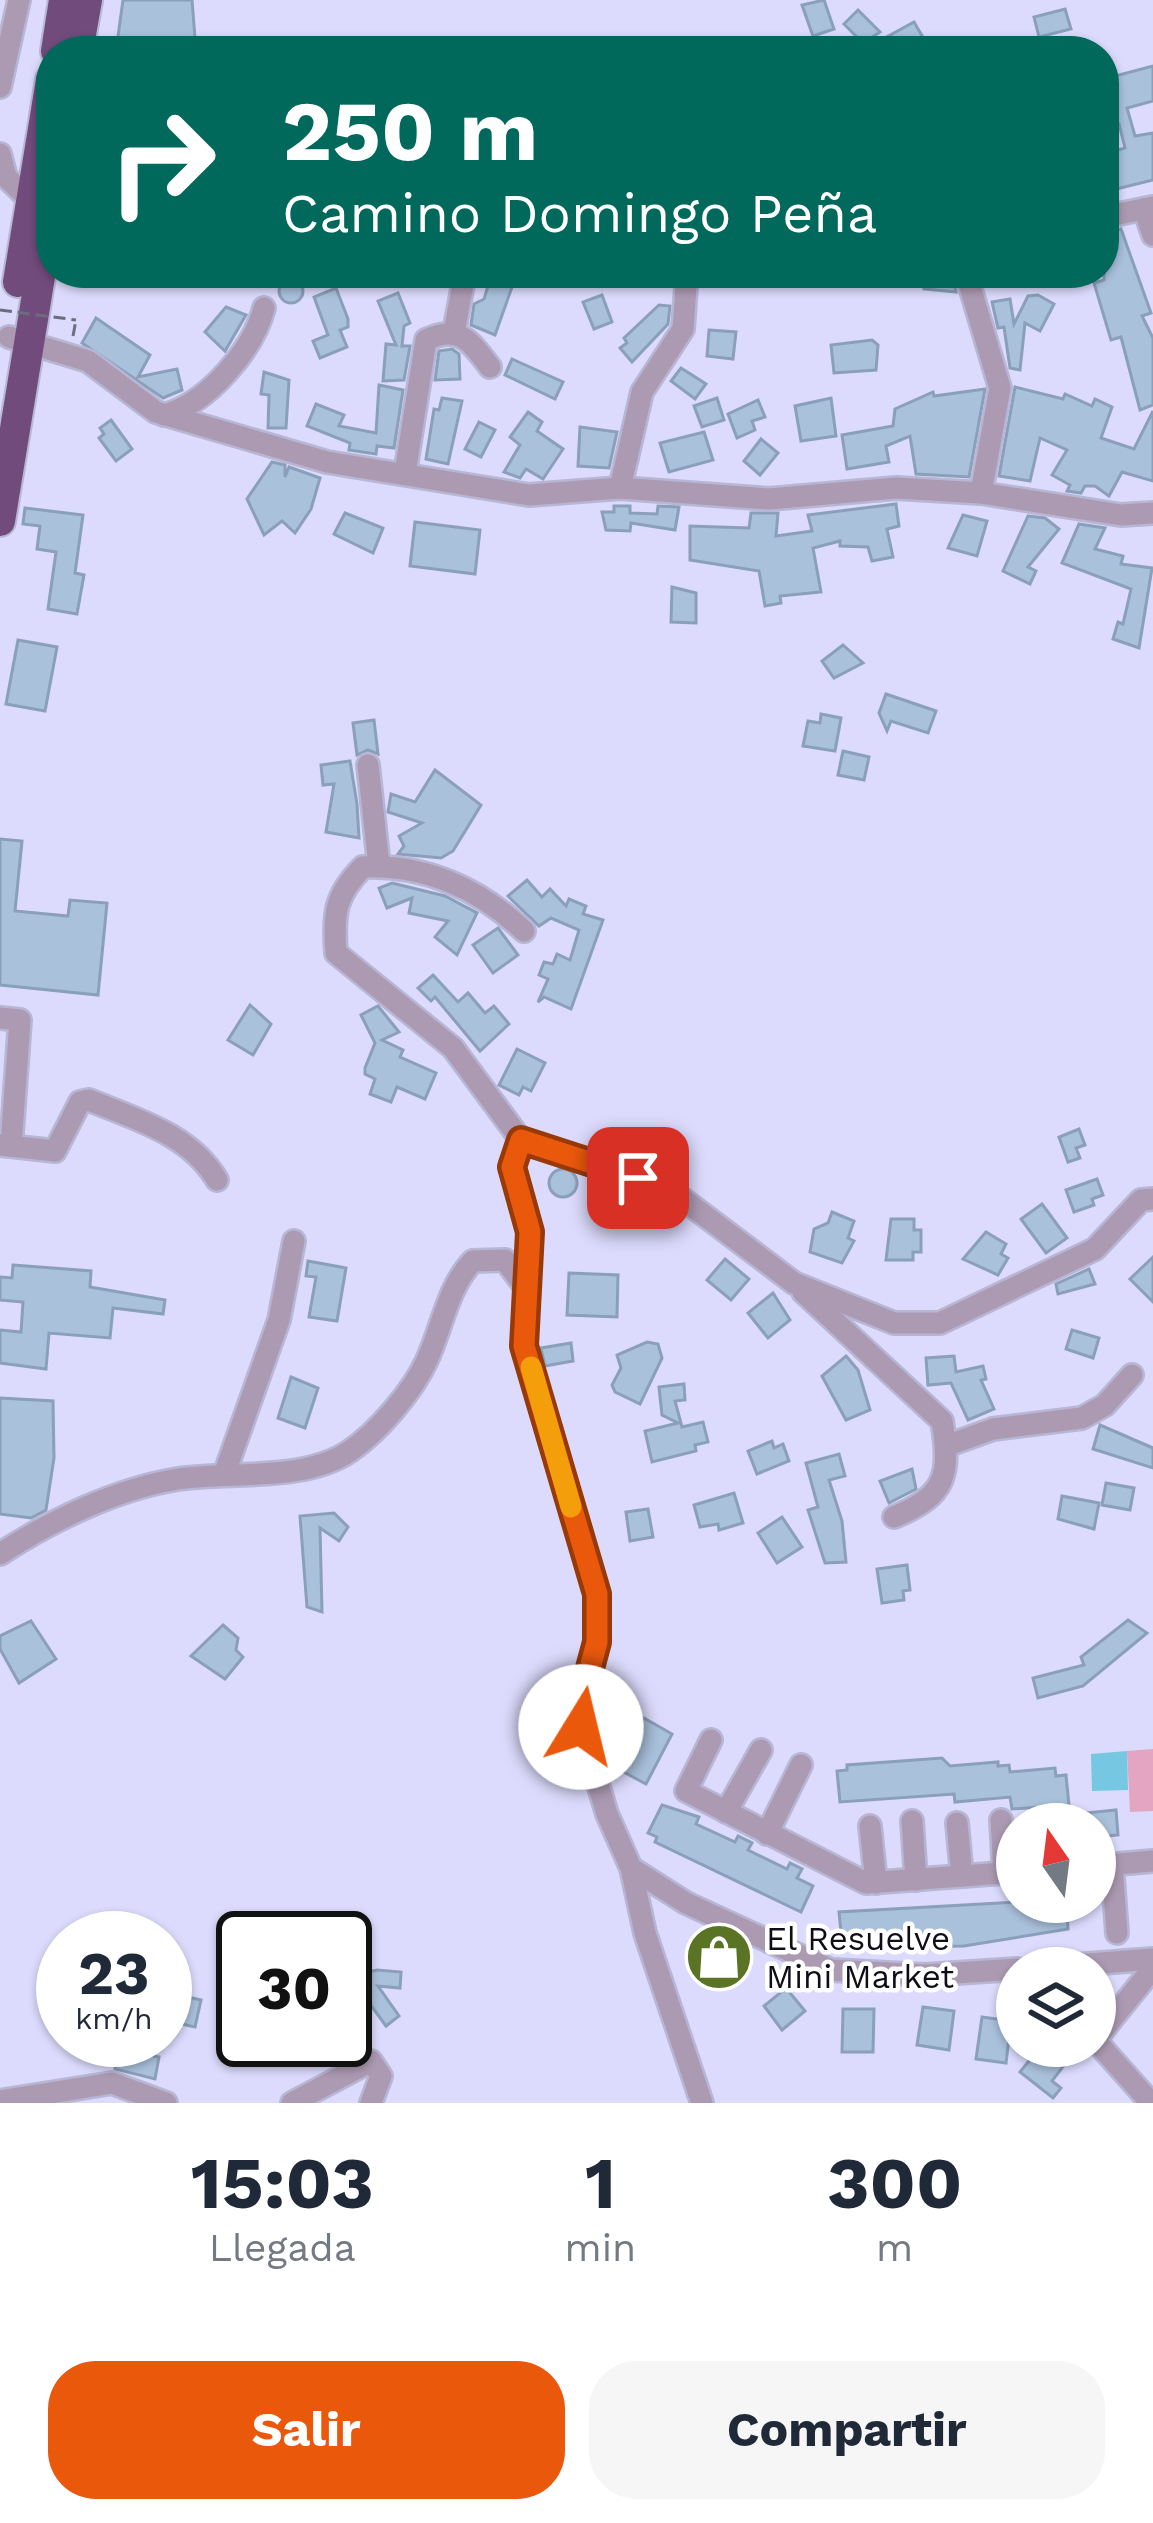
<!DOCTYPE html>
<html lang="es">
<meta charset="utf-8">
<style>
body{margin:0;font-family:"Work Sans",sans-serif;background:#f6f6f7;color:#1f2937;height:100vh;display:flex;flex-direction:column;font-size:45px;white-space:nowrap}
*{box-sizing:border-box;margin:0}
p{font-size:39px;color:#747a83}
.icon{flex:none;width:66px;height:66px;fill:none;stroke:currentColor;stroke-width:2;stroke-linecap:round;stroke-linejoin:round}
.map{position:relative;height:2103px;overflow:hidden}
.panel{display:flex;flex-direction:column;background:#fff;flex:1}
.panel>*{flex:none}
.guide{position:absolute;left:36px;top:36px;width:1083px;height:252px;border-radius:48px;box-shadow:0 3px 9px #0004;background:#00695c;color:#fff;overflow:hidden}
.needle{width:78px;rotate:346deg}
.controls{position:absolute;left:996px;top:1803px;display:grid;gap:24px}
.controls a{display:grid;place-items:center;width:120px;height:120px;border-radius:50%;background:#fff;box-shadow:0 3px 9px #0004;font-size:60px}
.speed{position:absolute;left:36px;top:1911px;display:flex;gap:24px;font-size:60px;font-weight:700;text-align:center}
.speed>*{display:grid;place-content:center;width:156px;height:156px;border-radius:50%;background:#fff;box-shadow:0 3px 9px #0004;line-height:1}
.speed small{font-size:30px;font-weight:400}
.speed .limit{border:6px solid #111;border-radius:18px;background:#fff;color:#111}
.pin{position:absolute;display:grid;place-items:center;width:102px;height:102px;color:#fff;margin:-51px;border-radius:24px;box-shadow:0 6px 18px #0006}
.me{position:absolute;width:132px;margin:-66px;rotate:9deg;stroke-linejoin:round;filter:drop-shadow(0 0 9px #0008)}
.turn{display:flex;align-items:center;gap:42px;height:252px;padding:0 48px;font-size:54px}
.turn .icon{width:156px;height:156px;stroke-width:2.5}
.turn b{display:block;font-size:84px;line-height:102px}
.eta{display:flex;justify-content:space-evenly;align-items:center;height:204px;text-align:center}
.eta b{font-size:72px;font-weight:700;line-height:84px}
.primary-button{display:flex;gap:24px;margin-top:auto;padding:24px 48px}
.primary-button a{flex:1;height:138px;border-radius:48px;background:#ea580c;color:#fff;font-size:48px;font-weight:700;line-height:138px;text-align:center}
.primary-button a+a{background:#f6f6f7;color:#1f2937}
.map>svg:first-child{display:block}
.green{fill:#e4a5c2}
.water{fill:#75c7e2}
.building{fill:#aac1dc;stroke:#8a9fba;stroke-width:3}
.lines{fill:none;stroke-linecap:round;stroke-linejoin:round}
.minor-casing{stroke:#b7b6d4;stroke-width:26}
.highway-casing{stroke:#b7b6d4;stroke-width:34}
.path{stroke:#6c6c81;stroke-width:3;stroke-dasharray:12 6;stroke-linecap:butt}
.minor{stroke:#ac9ab2;stroke-width:21}
.highway{stroke:#714b7c;stroke-width:30}
.path-bridge{stroke:#6c6c81;stroke-width:3;stroke-dasharray:12 6;stroke-linecap:butt}
.route-casing{stroke:#983908;stroke-width:30}
.route{stroke:#ea580c;stroke-width:21}
.slow{stroke:#f59e0b;stroke-width:21}
.labels{text-anchor:middle;stroke-width:9;stroke-linejoin:round;paint-order:stroke}
.poi-label{font-size:33px;fill:#0e0e19;stroke:#fff;text-anchor:start}
</style>
<div class="map">
<svg width="1153" height="2103" viewBox="0 0 1153 2103">
<rect width="100%" height="100%" fill="#dcdbfd"/>
<!-- green -->
<polygon class="green" points="1153,1749 1153,1811 1130,1812 1127,1751"/>
<!-- water -->
<polygon class="water" points="1127,1751 1128,1790 1092,1791 1091,1754"/>
<!-- building -->
<g class="building">
<polygon points="123,0 192,0 196,51 116,51"/>
<polygon points="824,0 834,29 813,36 802,5"/>
<polygon points="1065,9 1071,29 1039,37 1034,17"/>
<polygon points="858,10 880,32 863,43 844,24"/>
<polygon points="914,22 931,51 891,51 885,38"/>
<polygon points="1153,66 1153,101 1127,108 1135,136 1153,133 1153,180 1104,192 1104,154 1125,148 1119,124 1104,128 1104,79"/>
<polygon points="1121,229 1151,313 1142,316 1153,338 1153,405 1140,410 1121,337 1111,340 1094,283 1104,280 1104,235"/>
<polygon points="492,273 517,273 495,335 471,325 474,304 484,299"/>
<polygon points="925,273 951,273 956,292 924,289"/>
<circle cx="291" cy="291" r="12"/>
<polygon points="336,288 348,319 348,327 340,330 347,347 320,358 313,341 328,335 314,297"/>
<polygon points="398,293 410,323 404,326 402,346 410,346 404,380 383,381 386,344 396,345 378,301"/>
<polygon points="602,295 612,322 594,329 583,302"/>
<polygon points="1038,295 1054,304 1040,331 1025,323 1020,370 1010,368 1004,327 998,328 992,302 1010,299 1014,324 1028,296"/>
<polygon points="659,305 670,306 668,324 632,362 620,348 627,343 624,338"/>
<polygon points="226,307 246,315 225,351 205,332"/>
<polygon points="96,318 150,355 138,377 177,369 182,390 163,398 82,343"/>
<polygon points="709,330 736,332 733,359 707,356"/>
<polygon points="872,340 878,345 876,370 834,373 831,345"/>
<polygon points="452,349 459,354 460,379 435,380 439,351"/>
<polygon points="512,359 563,382 555,399 505,375"/>
<polygon points="681,368 706,384 695,399 671,381"/>
<polygon points="264,372 289,380 286,428 268,428 269,395 261,394"/>
<polygon points="379,385 403,390 394,448 377,446 376,454 349,450 350,443 307,426 316,404 344,415 339,426 376,433"/>
<polygon points="1015,387 1063,399 1065,394 1092,406 1095,399 1112,407 1101,438 1134,449 1153,411 1153,481 1122,472 1109,496 1095,486 1085,486 1081,493 1067,491 1070,485 1052,475 1067,450 1040,438 1030,481 999,476"/>
<polygon points="985,389 969,477 916,474 910,436 886,446 889,462 847,469 842,435 893,426 895,409 933,392 934,396"/>
<polygon points="442,398 462,401 448,464 426,459 434,409 439,410"/>
<polygon points="717,398 724,420 702,427 694,406"/>
<polygon points="831,398 836,436 801,441 795,406"/>
<polygon points="758,400 765,417 752,421 755,430 737,438 728,414"/>
<polygon points="528,412 542,422 537,431 563,449 543,479 526,469 520,478 504,472 520,445 510,437"/>
<polygon points="111,420 132,449 116,461 99,438 104,434 100,428"/>
<polygon points="479,422 495,430 481,457 465,449"/>
<polygon points="580,427 617,432 609,468 578,466"/>
<polygon points="704,432 713,460 669,472 660,443"/>
<polygon points="761,439 778,453 760,475 744,461"/>
<polygon points="272,462 285,465 285,477 289,467 320,478 311,509 295,533 282,521 264,535 247,499"/>
<polygon points="896,504 899,526 887,529 893,557 872,561 868,547 840,546 840,541 813,548 821,592 780,596 781,603 765,606 759,571 690,560 690,526 749,528 751,513 778,513 776,536 812,531 808,515"/>
<polygon points="614,506 630,506 630,513 657,514 658,506 679,507 675,530 631,523 630,531 606,530 602,512 614,512"/>
<polygon points="25,508 83,515 75,573 84,575 77,614 48,609 56,552 37,549 40,526 23,524"/>
<polygon points="345,513 383,528 373,553 334,534"/>
<polygon points="963,515 987,521 977,556 948,548"/>
<polygon points="1028,516 1045,518 1059,529 1028,567 1036,571 1030,584 1003,571"/>
<polygon points="415,522 480,530 475,574 410,566"/>
<polygon points="1079,524 1105,528 1095,549 1123,556 1121,564 1152,568 1139,648 1113,639 1118,622 1123,624 1131,589 1062,563"/>
<polygon points="672,587 696,593 696,623 671,622"/>
<polygon points="18,640 57,647 45,711 6,704"/>
<polygon points="843,645 863,663 834,678 822,661"/>
<polygon points="886,694 936,711 928,733 891,721 887,731 879,713"/>
<polygon points="821,714 841,718 835,751 803,746 808,721 820,723"/>
<polygon points="374,720 378,754 368,750 357,755 353,723"/>
<polygon points="843,751 869,757 864,780 838,775"/>
<polygon points="350,761 357,804 359,838 326,832 334,784 323,785 321,765"/>
<polygon points="435,770 481,805 453,851 441,858 398,854 404,846 399,836 422,823 388,812 391,794 415,802"/>
<polygon points="0,839 22,841 15,911 68,916 70,900 107,903 98,995 0,985"/>
<polygon points="527,880 542,897 550,889 566,906 569,899 586,906 583,914 603,920 571,1009 544,997 538,1002 548,979 539,975 544,962 553,964 557,954 570,960 579,930 551,918 539,926 514,902 508,896"/>
<polygon points="392,883 445,896 477,913 457,955 435,937 448,921 409,913 412,898 387,908 379,888"/>
<polygon points="498,928 518,955 493,973 473,945"/>
<polygon points="433,975 458,1002 468,993 485,1013 494,1006 509,1024 480,1051 435,997 431,1001 418,988"/>
<polygon points="250,1005 271,1024 253,1055 228,1040"/>
<polygon points="378,1006 399,1032 382,1040 403,1050 400,1057 436,1073 425,1099 397,1087 391,1102 370,1094 375,1079 365,1074 365,1068 375,1043 361,1015"/>
<polygon points="517,1049 545,1063 531,1091 523,1087 519,1095 499,1085"/>
<polygon points="1079,1129 1085,1145 1076,1148 1080,1158 1068,1162 1059,1137"/>
<circle cx="563" cy="1183" r="14"/>
<polygon points="1097,1179 1103,1195 1092,1199 1094,1205 1074,1212 1066,1190"/>
<polygon points="1042,1204 1067,1238 1046,1253 1021,1219"/>
<polygon points="832,1212 854,1221 848,1238 854,1241 842,1263 810,1252 814,1229 828,1223"/>
<polygon points="891,1219 914,1219 914,1230 921,1230 921,1252 913,1252 913,1260 886,1260"/>
<polygon points="986,1232 1006,1244 1001,1254 1008,1258 998,1275 963,1259"/>
<polygon points="1153,1257 1153,1302 1130,1279"/>
<polygon points="725,1259 749,1279 731,1300 707,1280"/>
<polygon points="308,1261 346,1268 337,1321 309,1317 316,1277 306,1276"/>
<polygon points="13,1265 91,1271 90,1287 165,1300 163,1314 113,1308 110,1338 49,1333 46,1369 0,1363 0,1330 21,1332 23,1302 0,1300 0,1277 12,1278"/>
<polygon points="1089,1269 1095,1284 1058,1294 1056,1284"/>
<polygon points="569,1273 618,1275 617,1317 567,1315"/>
<polygon points="773,1293 790,1320 768,1338 748,1313"/>
<polygon points="1072,1330 1099,1338 1093,1358 1066,1349"/>
<polygon points="647,1342 658,1344 662,1358 640,1404 615,1392 612,1385 621,1368 617,1355"/>
<polygon points="571,1343 573,1361 545,1366 541,1348"/>
<polygon points="846,1356 858,1370 870,1410 846,1420 822,1376"/>
<polygon points="954,1356 956,1372 983,1366 986,1379 981,1380 994,1409 968,1420 951,1383 928,1385 926,1358"/>
<polygon points="291,1377 318,1388 305,1428 278,1418"/>
<polygon points="684,1384 685,1400 675,1401 682,1427 703,1422 708,1442 695,1445 696,1451 652,1462 645,1431 678,1423 662,1415 659,1387"/>
<polygon points="0,1398 53,1401 54,1458 46,1510 31,1518 0,1514"/>
<polygon points="1100,1425 1153,1448 1153,1468 1093,1449"/>
<polygon points="772,1441 774,1448 783,1444 789,1461 757,1474 748,1451"/>
<polygon points="839,1454 845,1476 829,1480 842,1521 846,1562 825,1563 808,1510 818,1507 806,1463"/>
<polygon points="912,1469 916,1489 889,1503 880,1481"/>
<polygon points="1106,1483 1134,1488 1130,1510 1102,1505"/>
<polygon points="734,1493 743,1523 719,1530 718,1524 700,1527 694,1505"/>
<polygon points="1062,1496 1099,1503 1094,1529 1058,1519"/>
<polygon points="648,1509 653,1537 630,1541 626,1512"/>
<polygon points="334,1513 348,1527 339,1541 320,1528 322,1612 307,1607 300,1516"/>
<polygon points="782,1517 802,1547 777,1563 758,1533"/>
<polygon points="907,1565 910,1590 903,1591 904,1600 882,1603 877,1569"/>
<polygon points="1128,1620 1147,1633 1083,1686 1038,1698 1033,1678 1084,1665 1081,1657"/>
<polygon points="31,1621 56,1659 19,1683 0,1649 0,1636"/>
<polygon points="223,1625 238,1638 236,1650 243,1657 225,1679 191,1656"/>
<polygon points="644,1718 672,1734 646,1784 618,1769 622,1762 617,1759"/>
<polygon points="942,1758 950,1766 998,1762 998,1766 1009,1765 1010,1772 1055,1768 1056,1776 1066,1775 1069,1805 1012,1809 1010,1797 955,1802 954,1794 840,1802 837,1771 847,1770 847,1765"/>
<polygon points="662,1805 699,1817 696,1824 735,1842 738,1836 752,1843 748,1850 787,1869 790,1863 802,1869 797,1878 813,1886 801,1912 655,1842 657,1837 648,1833"/>
<polygon points="1116,1810 1118,1835 1095,1837 1095,1824 1066,1824 1066,1815"/>
<polygon points="1020,1902 1066,1902 1068,1929 964,1946 850,1948 850,1942 842,1942 839,1912"/>
<polygon points="704,1930 735,1942 735,1975 701,1975"/>
<polygon points="377,1970 401,1972 400,1988 378,1986 399,2016 386,2026 359,1989 358,2050 345,2050 345,1977"/>
<polygon points="786,1988 805,2011 782,2030 764,2006"/>
<polygon points="174,1994 201,2000 195,2027 168,2021"/>
<polygon points="923,2007 954,2011 949,2050 917,2045"/>
<polygon points="843,2009 874,2009 873,2052 842,2052"/>
<polygon points="982,2017 1011,2021 1006,2063 976,2059"/>
<polygon points="1041,2046 1068,2060 1052,2081 1061,2088 1053,2098 1020,2072"/>
<polygon points="118,2050 159,2057 155,2079 115,2069"/>
</g>
<g class="lines">
<defs>
<g id="minor">
<polyline points="876,50 876,51"/>
<polyline points="0,87 19,0"/>
<polyline points="0,154 6,177 31,201"/>
<polyline points="1144,209 1153,235"/>
<polyline points="1104,217 1153,207"/>
<polyline points="966,273 1000,388 981,493"/>
<polyline points="454,332 464,279"/>
<polyline points="9,337 88,361 156,412 327,462 529,495 620,488 769,499 896,488 981,493 1121,515 1153,513"/>
<path d="M164,415C207,404 253,350 264,308"/>
<path d="M405,473L426,340C459,324 470,341 490,367"/>
<polyline points="620,488 642,392 683,329 687,273"/>
<polyline points="368,765 379,866"/>
<polyline points="0,1018 20,1020 11,1146"/>
<polyline points="521,1140 512,1167 530,1232 524,1346 597,1594 597,1642 583,1694 581,1727 607,1814 631,1868 686,1903 831,1970 925,1975 1017,1969"/>
<polyline points="521,1140 676,1194 794,1283 894,1323 940,1323 1095,1249 1141,1200 1153,1199"/>
<path d="M521,1140L453,1048L336,953C333,913 335,895 363,867C425,864 480,889 524,931"/>
<path d="M0,1145L55,1151L80,1102L89,1100C135,1119 190,1134 217,1180"/>
<path d="M803,1292L942,1421C951,1475 946,1496 894,1517"/>
<polyline points="946,1446 993,1429 1082,1418 1105,1405 1132,1375"/>
<polyline points="224,1475 279,1320 294,1241"/>
<path d="M0,1554C52,1520 116,1489 178,1479C230,1471 305,1482 350,1451C378,1432 413,1391 427,1360C442,1328 448,1286 473,1261L505,1260L528,1291"/>
<polyline points="711,1740 686,1791 866,1883 1017,1872"/>
<polyline points="726,1812 761,1750"/>
<polyline points="1001,1820 1004,1873"/>
<polyline points="912,1821 916,1880"/>
<polyline points="957,1823 962,1876"/>
<polyline points="870,1826 876,1883"/>
<polyline points="767,1834 801,1765"/>
<polyline points="1112,1865 1117,1933"/>
<polyline points="1095,1866 1153,1861"/>
<polyline points="631,1868 645,1933 702,2103"/>
<polyline points="1037,1968 1153,1959"/>
<polyline points="1095,2040 1153,1968"/>
<polyline points="1095,2040 1151,2103"/>
<polyline points="0,2101 112,2083 166,2103"/>
<polyline points="292,2103 371,2061 381,2076 371,2103"/>
</g>
<g id="highway">
<polyline points="56,51 64,0"/>
<polyline points="78,51 87,0"/>
<polyline points="18,282 51,80"/>
<polyline points="0,521 51,209"/>
</g>
</defs>
<!-- minor casing -->
<use href="#minor" class="minor-casing"/>
<!-- highway casing -->
<use href="#highway" class="highway-casing"/>
<!-- path -->
<polyline class="path" points="73,336 76,320"/>
<!-- minor -->
<use href="#minor" class="minor"/>
<!-- highway -->
<use href="#highway" class="highway"/>
<!-- path-bridge -->
<polyline class="path-bridge" points="0,310 76,320"/>
</g>
<g class="lines">
<defs>
<polyline id="route" points="581,1727 583,1694 597,1642 597,1594 524,1346 530,1232 512,1167 521,1140 638,1178"/>
</defs>
<!-- route casing -->
<use href="#route" class="route-casing"/>
<!-- route -->
<use href="#route" class="route"/>
<!-- slow -->
<polyline class="slow" points="531,1367 571,1507"/>
</g>
<!-- icons -->
<defs>
<symbol id="shop-disc" viewBox="-11 -11 22 22"><circle r="9.5" fill="#5a7325" stroke="#fff"/><path d="M-5-2.5h2.3a2.7 3.5 0 0 1 5.4 0H5L5.5 6h-11ZM-1.5-2.5h3a1.5 2.3 0 0 0-3 0Z" fill="#fff"/></symbol>
</defs>
<g fill-rule="evenodd">
<use href="#shop-disc" x="681" y="1919" width="76" height="76"/>
</g>
<g class="labels">
<!-- poi labels -->
<g class="poi-label">
<text x="766" y="1950">El Resuelve<tspan x="766" dy="38">Mini Market</tspan></text>
</g>
</g>
</svg>
<div class="controls">
<a><svg class="needle" viewBox="-14 -14 28 28"><path d="M0-13l5 13h-10z" fill="#e53935"/><path d="M0 13l5-13h-10z" fill="#747a83"/></svg></a>
<a><svg class="icon" aria-label="layers" viewBox="0 0 24 24"><path d="M12 4l9 5-9 5-9-5zM3 14l9 5 9-5"/></svg></a>
</div>
<div class="speed"><div>23<small>km/h</small></div><div class="limit">30</div></div>
<div class="pin" style="left:638px;top:1178px;background:#d93025"><svg class="icon" aria-label="arrive" viewBox="0 0 24 24"><path d="M6 21V4h12l-3 4 3 4H6"/></svg></div>
<svg class="me" style="left:581px;top:1727px" viewBox="-20 -20 40 40"><circle r="19" fill="#fff"/><path d="M0-13L10 11 0 6-10 11z" fill="#ea580c"/></svg>
<div class="guide">
<div class="turn"><svg class="icon" aria-label="right" viewBox="0 0 24 24"><path d="M7 20v-9h11M14 6l5 5-5 5"/></svg><div><b>250 m</b>Camino Domingo Peña</div></div>
</div>
</div>
<section class="panel">
<div class="eta">
<div><b>15:03</b><p>Llegada</p></div>
<div><b>1</b><p>min</p></div>
<div><b>300</b><p>m</p></div>
</div>
<div class="primary-button"><a>Salir</a><a>Compartir</a></div>
</section>
